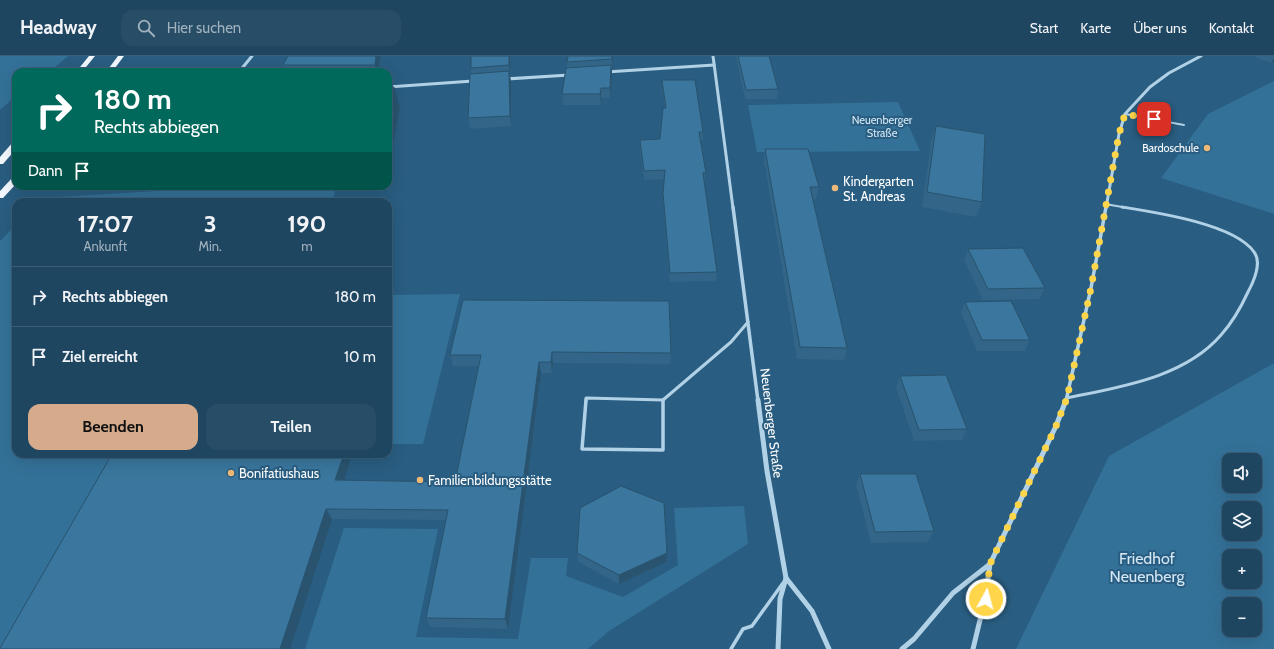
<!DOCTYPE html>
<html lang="de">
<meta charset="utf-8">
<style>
body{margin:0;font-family:Cabin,sans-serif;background:#274d67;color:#f1f3f6;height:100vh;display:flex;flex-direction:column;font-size:15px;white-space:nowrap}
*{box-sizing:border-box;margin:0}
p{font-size:13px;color:#a1b1bd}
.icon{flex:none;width:22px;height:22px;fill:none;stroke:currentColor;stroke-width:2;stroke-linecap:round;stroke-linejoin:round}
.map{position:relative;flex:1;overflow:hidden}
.panel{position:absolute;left:12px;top:142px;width:380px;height:260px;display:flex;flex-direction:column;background:#1f4661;border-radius:12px;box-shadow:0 4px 16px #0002,0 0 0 1px #3c5e76}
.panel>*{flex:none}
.top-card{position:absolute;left:12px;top:12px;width:380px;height:122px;border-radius:12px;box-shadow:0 4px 16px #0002,0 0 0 1px #3c5e76;background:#00695c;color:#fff;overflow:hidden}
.controls{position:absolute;left:1222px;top:397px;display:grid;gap:8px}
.controls a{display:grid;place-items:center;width:40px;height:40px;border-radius:8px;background:#1f4661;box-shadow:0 4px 16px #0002,0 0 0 1px #3c5e76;font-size:20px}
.pin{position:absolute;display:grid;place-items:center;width:34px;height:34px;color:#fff;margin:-17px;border-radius:8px;box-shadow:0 2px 6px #0006}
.me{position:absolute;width:44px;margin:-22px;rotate:7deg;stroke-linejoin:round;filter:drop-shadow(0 0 3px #0008)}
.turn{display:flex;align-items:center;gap:14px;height:84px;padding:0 16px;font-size:18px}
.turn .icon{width:52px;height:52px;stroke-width:2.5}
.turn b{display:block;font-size:28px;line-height:34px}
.then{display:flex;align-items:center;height:38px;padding:0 16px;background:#0003;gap:8px;font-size:15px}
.eta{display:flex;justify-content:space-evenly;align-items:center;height:68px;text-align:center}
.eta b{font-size:24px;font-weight:700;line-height:28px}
.primary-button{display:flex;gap:8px;margin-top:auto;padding:8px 16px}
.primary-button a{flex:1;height:46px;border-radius:12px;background:#d6ab8b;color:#111;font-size:16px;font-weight:700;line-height:46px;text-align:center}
.primary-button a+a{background:#274d67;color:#f1f3f6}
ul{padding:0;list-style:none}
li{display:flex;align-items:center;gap:12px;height:60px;padding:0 16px;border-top:1px solid #3c5e76}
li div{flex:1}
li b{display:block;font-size:15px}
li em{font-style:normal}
header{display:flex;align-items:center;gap:24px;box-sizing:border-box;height:56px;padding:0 20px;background:#1f4661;border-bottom:1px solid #3c5e76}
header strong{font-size:19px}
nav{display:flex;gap:22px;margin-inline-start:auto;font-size:14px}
.search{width:280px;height:36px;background:#274d67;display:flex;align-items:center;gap:10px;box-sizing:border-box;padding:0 14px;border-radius:12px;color:#a1b1bd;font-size:15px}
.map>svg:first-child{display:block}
.green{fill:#347198;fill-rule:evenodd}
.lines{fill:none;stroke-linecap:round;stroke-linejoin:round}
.lane-far2{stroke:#b1d1e6;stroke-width:2}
.lane-far1{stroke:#b1d1e6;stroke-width:3}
.lane{stroke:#b1d1e6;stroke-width:3.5}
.street-far2{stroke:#b1d1e6;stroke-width:3}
.street-far1{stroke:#b1d1e6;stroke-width:3.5}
.street{stroke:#b1d1e6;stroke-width:5}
.primary{fill:#f2f8fd;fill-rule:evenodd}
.wall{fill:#326587}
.shaded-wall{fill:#29536e}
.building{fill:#3a769d;stroke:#29536e}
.route{stroke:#ffd54a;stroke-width:7;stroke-dasharray:0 12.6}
.poi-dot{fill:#edb978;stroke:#295d81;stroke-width:1.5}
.labels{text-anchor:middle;stroke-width:4;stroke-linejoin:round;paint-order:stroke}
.far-park-label{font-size:11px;fill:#d4e8f5;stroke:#295d81}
.far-poi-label{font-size:11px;fill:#fff;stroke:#295d81;text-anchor:end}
.poi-label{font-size:13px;fill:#fff;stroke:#295d81;text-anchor:start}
.street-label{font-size:13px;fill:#fff;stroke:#295d81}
.near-park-label{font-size:16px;fill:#d4e8f5;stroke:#295d81}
</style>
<header>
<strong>Headway</strong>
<div class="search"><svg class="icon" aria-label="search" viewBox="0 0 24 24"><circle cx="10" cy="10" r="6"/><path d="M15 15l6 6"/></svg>Hier suchen</div>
<nav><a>Start</a><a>Karte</a><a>Über uns</a><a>Kontakt</a></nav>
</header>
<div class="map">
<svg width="1274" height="593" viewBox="0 0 1274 593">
<rect width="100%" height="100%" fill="#295d81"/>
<!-- green -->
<g class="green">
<polygon points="0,0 68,0 49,16 16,16 16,40 0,54"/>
<polygon points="1274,25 1274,158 1161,122 1208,58"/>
<polygon points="898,46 920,95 757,96 748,49"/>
<polygon points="235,130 336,130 333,146 40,146 44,142"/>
<polygon points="16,169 16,398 114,398 0,593 0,185"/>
<polygon points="460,238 423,388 388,388 388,239"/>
<path d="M1274,307V593H1016L1109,400ZM1229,404H1255V430H1229ZM1229,452H1255V478H1229ZM1229,500H1255V526H1229ZM1229,548H1255V574H1229Z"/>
<polygon points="744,450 748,488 609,575 588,593 305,593 344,472 438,473 416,581 518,583 531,502 568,502 566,520 623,541 678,509 674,452"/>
</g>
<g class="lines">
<!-- lane-far2 -->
<g class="lane-far2">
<polyline points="1125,58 1184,69"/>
<polyline points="1105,148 1128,152"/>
</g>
<!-- lane-far1 -->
<g class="lane-far1">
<path d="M1067,342C1119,331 1184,322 1221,279C1231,268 1242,249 1248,236C1254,225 1262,206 1254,196C1235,168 1154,156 1122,151"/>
<polyline points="663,344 731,286 748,266"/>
<polyline points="586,345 586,342 663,344"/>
</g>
<!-- lane -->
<g class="lane">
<polyline points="586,344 582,393 663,394 663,344"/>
<polyline points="731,593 743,573 752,570 783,527"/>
</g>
<!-- street-far2 -->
<g class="street-far2">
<polyline points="713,0 733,152"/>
<polyline points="239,16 252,0"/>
<polyline points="606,16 714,9"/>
<polyline points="506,23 569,19"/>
<polyline points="388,31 473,25"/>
<polyline points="1106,152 1119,78 1125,58 1150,31 1169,17 1201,0"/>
</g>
<!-- street-far1 -->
<g class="street-far1">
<polyline points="733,151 758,345"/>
<polyline points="1066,345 1091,232 1106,151"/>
</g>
<!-- street -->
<g class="street">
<polyline points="758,344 767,415 786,522 780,543 778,593"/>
<polyline points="786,522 812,555 829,593"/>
<polyline points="902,593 914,583 953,537 990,508"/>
<polyline points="973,593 985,543 990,508 1056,370 1066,344"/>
</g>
<!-- primary -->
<g class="primary">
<polygon points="89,0 95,0 82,16 76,16"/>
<polygon points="118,0 124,0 112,16 106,16"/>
<polygon points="13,86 16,86 16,93 3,108 0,108 0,101"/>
<polygon points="13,121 16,121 16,128 3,142 0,142 0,135"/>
</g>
</g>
<!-- wall -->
<g class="wall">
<polygon points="288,0 381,0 378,16 285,16 283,9"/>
<polygon points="510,0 510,20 511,26 511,70 470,73 468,62 471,18 471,12"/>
<polygon points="568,0 613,0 610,42 601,42 601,49 563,49 562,38 567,12 567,6"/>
<polygon points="736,0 769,0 778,33 777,43 745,43"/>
<polygon points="1253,0 1274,0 1274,6 1271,7"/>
<polygon points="662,24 703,76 703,84 700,84 706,117 705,125 704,125 717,216 716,225 670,226 663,145 665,123 644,124 640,92 640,84 660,83 665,52 662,33"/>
<polygon points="388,31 400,52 393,88 388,89"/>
<polygon points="936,70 982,146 976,161 922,151 931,85"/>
<polygon points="765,93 819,131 816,143 813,143 847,292 844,304 797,303 764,105"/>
<polygon points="61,130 127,130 64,135"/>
<polygon points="968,193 1045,232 1040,243 983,244 964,204"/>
<polygon points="463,244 671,297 670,308 553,307 552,317 541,317 508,573 430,571 426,562 446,464 332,463 112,398 352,398 352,399 344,425 455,426 478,310 453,310 450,299"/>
<polygon points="965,246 1030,284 1025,295 977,295 961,257"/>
<polygon points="900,320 967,373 962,384 914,385 896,331"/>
<polygon points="860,418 934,475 928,486 871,487 856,429"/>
<polygon points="577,497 667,497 666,506 619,528 578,506"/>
</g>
<!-- shaded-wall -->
<g class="shaded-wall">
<polygon points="376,0 381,0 378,16 376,16 375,9"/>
<polygon points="509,0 510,0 510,20 509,9"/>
<polygon points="612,0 613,0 612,13"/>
<polygon points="1274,2 1274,6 1271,7"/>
<polygon points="611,9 612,19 610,42 610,32"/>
<polygon points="509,15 511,26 511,70 510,60"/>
<polygon points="394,31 400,52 393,88 388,69 388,65"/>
<polygon points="601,32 601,49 600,38"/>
<polygon points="552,296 553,307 552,317 551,306"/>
<polygon points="539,306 541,317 508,573 505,563"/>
<polygon points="344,398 352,398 352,399 341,435 335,424"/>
<polygon points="326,453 332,463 290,593 280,593"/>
<polygon points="667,497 666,506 619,528 619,519"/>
</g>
<!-- building -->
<g class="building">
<polygon points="288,0 376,0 375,9 283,9"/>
<polygon points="471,0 509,0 509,9 471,12"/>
<polygon points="568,0 612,0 612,3 567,6"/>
<polygon points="738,0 769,0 778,33 746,34"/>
<polygon points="611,9 610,32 601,32 600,38 562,38 566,12"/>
<polygon points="509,15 510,60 468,62 470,18"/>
<polygon points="662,24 695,24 703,76 699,76 706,117 703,117 717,216 670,217 663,137 665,114 644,115 640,84 660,83 663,52 666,52"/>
<polygon points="388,31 394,31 388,65"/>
<polygon points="936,70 985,78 982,146 927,136"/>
<polygon points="765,93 808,93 819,131 810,131 847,292 800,291"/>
<polygon points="1023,192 1045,232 988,233 968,193"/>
<polygon points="463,244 669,245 671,297 552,296 551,306 539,306 505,563 426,562 448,454 326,453 280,593 0,593 0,592 112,398 344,398 335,424 455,426 481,299 450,299"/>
<polygon points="1011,245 1030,284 982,284 965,246"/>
<polygon points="946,319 967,373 919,374 900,320"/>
<polygon points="860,418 916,418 934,475 875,476"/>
<polygon points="621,430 664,447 667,497 619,519 577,497 580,452"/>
</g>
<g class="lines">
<!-- route -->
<polyline class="route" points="986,543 990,508 1056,370 1067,342 1091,232 1119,78 1125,58 1154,63"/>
</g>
<!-- markers -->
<g class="poi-dot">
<circle cx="1207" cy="92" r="4"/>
<circle cx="835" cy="132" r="4"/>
<circle cx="231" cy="417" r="4"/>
<circle cx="420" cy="424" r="4"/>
</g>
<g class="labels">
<!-- far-park labels -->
<g class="far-park-label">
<text x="882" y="68">Neuenberger<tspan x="882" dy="13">Straße</tspan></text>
</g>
<!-- far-poi labels -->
<g class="far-poi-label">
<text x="1199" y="96">Bardoschule</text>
</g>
<!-- poi labels -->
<g class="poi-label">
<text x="843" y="130">Kindergarten<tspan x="843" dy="15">St. Andreas</tspan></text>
<text x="239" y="422">Bonifatiushaus</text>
<text x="428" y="429">Familienbildungsstätte</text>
</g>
<!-- street labels -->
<g class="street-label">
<text transform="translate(772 367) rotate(83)" y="5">Neuenberger Straße</text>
</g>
<!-- near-park labels -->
<g class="near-park-label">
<text x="1147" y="508">Friedhof<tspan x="1147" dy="18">Neuenberg</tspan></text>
</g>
</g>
</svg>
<div class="controls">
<a><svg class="icon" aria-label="sound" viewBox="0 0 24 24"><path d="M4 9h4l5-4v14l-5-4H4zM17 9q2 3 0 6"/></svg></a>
<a><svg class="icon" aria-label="layers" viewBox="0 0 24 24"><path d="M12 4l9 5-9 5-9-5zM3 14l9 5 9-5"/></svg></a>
<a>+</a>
<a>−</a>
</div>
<div class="pin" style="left:1154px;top:63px;background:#d93025"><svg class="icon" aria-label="arrive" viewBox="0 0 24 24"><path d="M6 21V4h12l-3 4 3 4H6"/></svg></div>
<svg class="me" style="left:986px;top:543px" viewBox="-20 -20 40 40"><circle r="17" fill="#ffd54a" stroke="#fff" stroke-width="3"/><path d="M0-11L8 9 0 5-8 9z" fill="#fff"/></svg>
<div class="top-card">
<div class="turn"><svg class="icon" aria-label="right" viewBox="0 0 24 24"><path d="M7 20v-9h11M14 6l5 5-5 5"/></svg><div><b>180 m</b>Rechts abbiegen</div></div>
<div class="then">Dann<svg class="icon" aria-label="arrive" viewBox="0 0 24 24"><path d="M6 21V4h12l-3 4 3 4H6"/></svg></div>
</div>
<section class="panel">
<div class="eta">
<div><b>17:07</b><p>Ankunft</p></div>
<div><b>3</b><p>Min.</p></div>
<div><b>190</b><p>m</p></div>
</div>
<ul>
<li><svg class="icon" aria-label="right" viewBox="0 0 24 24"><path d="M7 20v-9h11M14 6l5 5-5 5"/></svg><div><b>Rechts abbiegen</b></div><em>180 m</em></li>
<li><svg class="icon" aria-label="arrive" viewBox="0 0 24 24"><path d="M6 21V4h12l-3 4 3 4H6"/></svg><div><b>Ziel erreicht</b></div><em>10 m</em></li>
</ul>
<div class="primary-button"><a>Beenden</a><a>Teilen</a></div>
</section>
</div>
